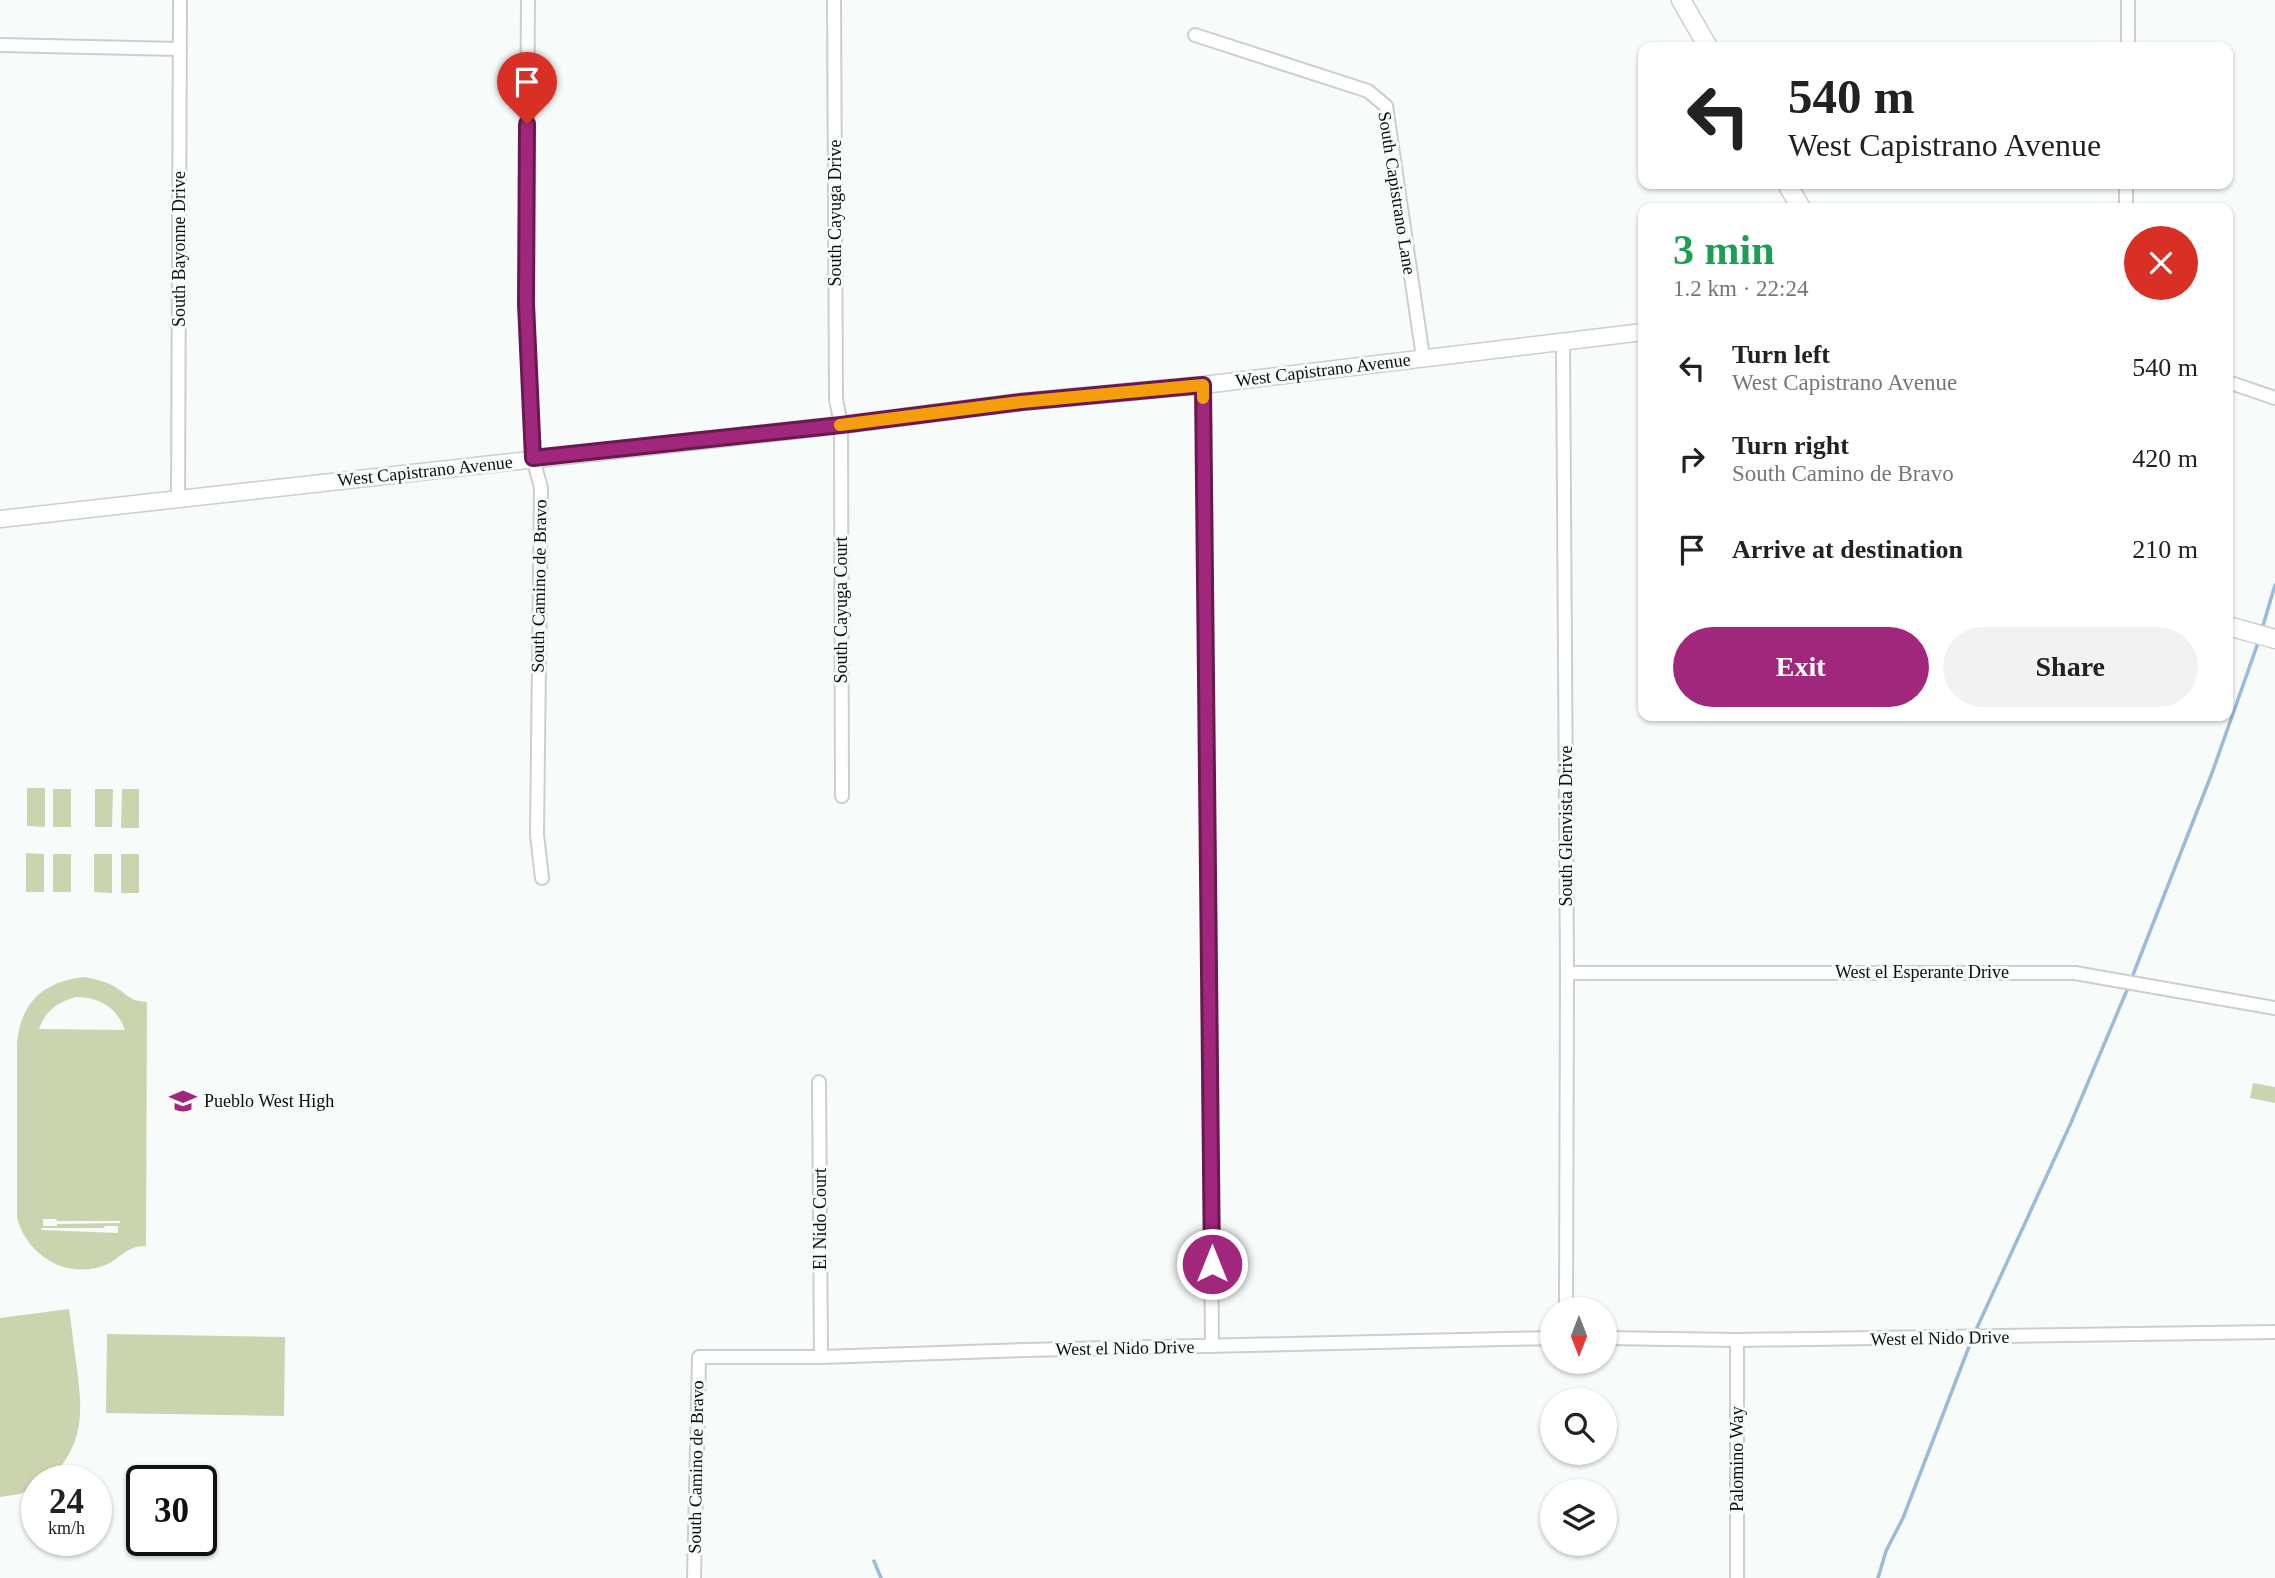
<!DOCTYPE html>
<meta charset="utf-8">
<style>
body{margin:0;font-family:"Times New Roman",serif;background:#f2f2f2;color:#222;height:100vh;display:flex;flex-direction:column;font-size:26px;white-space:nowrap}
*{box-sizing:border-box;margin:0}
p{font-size:23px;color:#767676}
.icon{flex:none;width:38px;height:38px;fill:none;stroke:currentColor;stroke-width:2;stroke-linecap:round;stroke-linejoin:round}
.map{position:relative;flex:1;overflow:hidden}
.drawer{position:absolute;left:1638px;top:203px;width:595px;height:518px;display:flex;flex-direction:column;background:#fff;border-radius:14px;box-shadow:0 2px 5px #0004}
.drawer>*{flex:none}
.top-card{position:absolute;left:1638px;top:42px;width:595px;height:147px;border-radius:14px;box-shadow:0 2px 5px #0004;background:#fff;color:#222;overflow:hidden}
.needle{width:46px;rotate:180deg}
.buttons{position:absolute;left:1540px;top:1297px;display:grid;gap:14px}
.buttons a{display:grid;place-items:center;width:77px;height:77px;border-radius:50%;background:#fff;box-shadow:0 2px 5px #0004;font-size:35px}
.speed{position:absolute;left:21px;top:1465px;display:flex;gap:14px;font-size:35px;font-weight:700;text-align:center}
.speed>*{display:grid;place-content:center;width:91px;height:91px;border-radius:50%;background:#fff;box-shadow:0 2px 5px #0004;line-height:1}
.speed small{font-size:18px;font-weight:400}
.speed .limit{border:4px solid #111;border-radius:10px;background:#fff;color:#111}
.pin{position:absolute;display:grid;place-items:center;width:60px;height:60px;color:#fff;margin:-72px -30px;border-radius:50% 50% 50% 0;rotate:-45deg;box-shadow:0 0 7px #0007}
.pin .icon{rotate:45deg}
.me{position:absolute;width:77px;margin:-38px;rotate:0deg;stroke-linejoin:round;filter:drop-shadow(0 0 5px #0008)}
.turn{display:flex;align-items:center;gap:24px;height:147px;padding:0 35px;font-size:32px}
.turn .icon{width:91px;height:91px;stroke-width:2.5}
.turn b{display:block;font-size:49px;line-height:60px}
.round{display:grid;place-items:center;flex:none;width:74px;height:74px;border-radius:37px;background:#f2f2f2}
.summary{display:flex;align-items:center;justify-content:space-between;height:119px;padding:0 35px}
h1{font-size:42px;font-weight:800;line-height:52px;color:#1e9e55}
.button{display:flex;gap:14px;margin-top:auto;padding:14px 35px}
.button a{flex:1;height:80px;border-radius:42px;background:#a1277d;color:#fff;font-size:28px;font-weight:800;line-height:80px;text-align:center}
.button a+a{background:#f2f2f2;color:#222}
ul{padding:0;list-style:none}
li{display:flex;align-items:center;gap:21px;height:91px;padding:0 35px}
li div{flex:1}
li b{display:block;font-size:26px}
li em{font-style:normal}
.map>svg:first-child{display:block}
.green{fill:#cbd4af;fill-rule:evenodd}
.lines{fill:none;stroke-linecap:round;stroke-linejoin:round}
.stream{stroke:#9bbbd9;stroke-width:3.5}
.minor-casing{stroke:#cccfcf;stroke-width:16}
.tertiary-casing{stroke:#cccfcf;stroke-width:19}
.secondary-casing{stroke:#cccfcf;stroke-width:21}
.minor{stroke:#fff;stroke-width:12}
.tertiary{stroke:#fff;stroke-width:16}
.secondary{stroke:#fff;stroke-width:18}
.route-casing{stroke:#691951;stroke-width:18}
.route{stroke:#a1277d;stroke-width:12}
.slow{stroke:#f59e0b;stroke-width:12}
.labels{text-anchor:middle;stroke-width:6;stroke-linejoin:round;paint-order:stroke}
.street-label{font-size:18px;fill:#0d0f0e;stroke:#f7fbfa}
.poi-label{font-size:18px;fill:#0d0f0e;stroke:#f7fbfa;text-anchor:start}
</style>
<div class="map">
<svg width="2275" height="1578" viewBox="0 0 2275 1578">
<rect width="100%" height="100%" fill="#f7fbfa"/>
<!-- green -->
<g class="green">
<polygon points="27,788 45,788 45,827 27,826"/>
<rect x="53" y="789" width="18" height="38"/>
<polygon points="95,789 113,789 112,827 95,827"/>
<polygon points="122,789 139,789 139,828 121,828"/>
<polygon points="26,853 44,854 44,892 26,892"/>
<rect x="53" y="854" width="18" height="38"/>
<polygon points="94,854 112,854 112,893 94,892"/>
<rect x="121" y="854" width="18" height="39"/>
<path d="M84,977C94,979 103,981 112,985C128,994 128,1001 147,1002L146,1246C124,1246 122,1259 103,1266C65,1279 27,1255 17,1218V1043C21,1002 43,982 84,977ZM76,997C100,997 117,1008 125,1030L39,1029C45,1011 58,1002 76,997ZM43,1219H56L57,1221H120V1223L57,1224V1226H43ZM105,1226H118V1233L41,1230L42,1228H104Z"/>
<polygon points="2253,1083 2275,1087 2275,1103 2250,1098"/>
<path d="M69,1309C72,1329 74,1349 77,1369C83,1416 84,1444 49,1480H37V1487L20,1494L0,1497V1318Z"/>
<polygon points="107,1334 285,1337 284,1416 106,1413"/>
</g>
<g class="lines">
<!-- stream -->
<g class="stream">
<polyline points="2262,629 2275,585"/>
<polyline points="1975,1332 2070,1125 2127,990 2212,773 2259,640"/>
<polyline points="874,1561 881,1578"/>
<polyline points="1878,1578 1886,1551 1903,1518 1972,1339"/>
</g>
<defs>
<g id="minor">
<polyline points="528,0 526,304 533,458 541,488 537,835 542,878"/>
<polyline points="834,0 836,399 841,425 842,796"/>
<polyline points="1195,35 1368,91 1386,106 1423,357"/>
<polyline points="0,45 180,49"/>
<polyline points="2128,47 2128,0"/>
<polyline points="2126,208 2126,184"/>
<polyline points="1563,343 1567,973 1566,1309"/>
<polyline points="2228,382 2275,398"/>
<polyline points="1203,385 1212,1346"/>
<polyline points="178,499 180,0"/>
<polyline points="1567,973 2075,973 2275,1008"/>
<polyline points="819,1082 821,1357"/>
<polyline points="1605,1338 1737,1340 2275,1332"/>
<polyline points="1737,1340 1737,1578"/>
<polyline points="694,1578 699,1357 821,1357 1025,1350 1552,1338"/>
</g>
<polyline id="tertiary" points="0,519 841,425 1021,402 1203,385 1643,332"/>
<g id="secondary">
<polyline points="1681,0 1708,47"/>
<polyline points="1787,184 1801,208"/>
<polyline points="2228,626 2275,639"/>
</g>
</defs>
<!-- minor casing -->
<use href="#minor" class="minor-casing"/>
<!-- tertiary casing -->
<use href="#tertiary" class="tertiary-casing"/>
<!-- secondary casing -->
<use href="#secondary" class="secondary-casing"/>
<!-- minor -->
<use href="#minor" class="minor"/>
<!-- tertiary -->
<use href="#tertiary" class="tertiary"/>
<!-- secondary -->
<use href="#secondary" class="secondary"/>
</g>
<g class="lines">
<defs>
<polyline id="route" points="527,124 526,304 533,458 841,425 1021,402 1203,385 1212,1264"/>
</defs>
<!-- route casing -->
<use href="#route" class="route-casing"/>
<!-- route -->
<use href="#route" class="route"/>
<!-- slow -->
<polyline class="slow" points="840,425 1021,402 1203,385 1203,398"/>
</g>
<!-- icons -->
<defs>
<symbol id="school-bare" viewBox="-9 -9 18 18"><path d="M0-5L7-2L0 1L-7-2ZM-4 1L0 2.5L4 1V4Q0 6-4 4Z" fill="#a1277d" stroke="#f7fbfa" stroke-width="2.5" paint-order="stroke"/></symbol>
</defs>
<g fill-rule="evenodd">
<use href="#school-bare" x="164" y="1082" width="38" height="38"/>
</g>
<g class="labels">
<!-- street labels -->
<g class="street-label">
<text transform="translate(1397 193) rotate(81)" y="6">South Capistrano Lane</text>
<text transform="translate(835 213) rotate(-90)" y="6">South Cayuga Drive</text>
<text transform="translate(179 249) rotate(-90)" y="6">South Bayonne Drive</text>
<text transform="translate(1323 370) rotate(-7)" y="6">West Capistrano Avenue</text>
<text transform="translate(425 471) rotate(-6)" y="6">West Capistrano Avenue</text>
<text transform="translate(539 586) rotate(-89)" y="6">South Camino de Bravo</text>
<text transform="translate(841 610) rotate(-90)" y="6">South Cayuga Court</text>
<text transform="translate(1566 826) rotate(-90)" y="6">South Glenvista Drive</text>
<text x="1922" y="978">West el Esperante Drive</text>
<text transform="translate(820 1219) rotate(-90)" y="6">El Nido Court</text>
<text transform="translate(1940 1338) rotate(-1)" y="6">West el Nido Drive</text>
<text transform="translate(1125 1348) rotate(-1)" y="6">West el Nido Drive</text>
<text transform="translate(1737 1459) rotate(-90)" y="6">Palomino Way</text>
<text transform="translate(696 1467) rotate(-89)" y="6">South Camino de Bravo</text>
</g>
<!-- poi labels -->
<g class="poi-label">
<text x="204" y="1107">Pueblo West High</text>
</g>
</g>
</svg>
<div class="buttons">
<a><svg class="needle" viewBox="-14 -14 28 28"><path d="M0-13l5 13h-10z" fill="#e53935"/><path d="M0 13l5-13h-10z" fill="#767676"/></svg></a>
<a><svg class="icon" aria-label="search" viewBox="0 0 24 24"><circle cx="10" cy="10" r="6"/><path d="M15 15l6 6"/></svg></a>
<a><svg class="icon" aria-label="layers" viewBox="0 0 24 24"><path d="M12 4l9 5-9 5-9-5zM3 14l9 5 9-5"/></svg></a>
</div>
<div class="speed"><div>24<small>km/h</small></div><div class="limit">30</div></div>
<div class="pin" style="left:527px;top:124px;background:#d93025"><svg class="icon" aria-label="arrive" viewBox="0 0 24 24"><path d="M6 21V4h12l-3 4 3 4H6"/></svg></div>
<svg class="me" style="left:1212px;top:1264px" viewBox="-20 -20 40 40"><circle r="17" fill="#a1277d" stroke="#fff" stroke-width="3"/><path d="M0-11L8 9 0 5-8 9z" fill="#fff"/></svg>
<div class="top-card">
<div class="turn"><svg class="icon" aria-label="left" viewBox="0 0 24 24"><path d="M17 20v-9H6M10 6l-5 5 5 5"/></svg><div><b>540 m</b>West Capistrano Avenue</div></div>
</div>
<section class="drawer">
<div class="summary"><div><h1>3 min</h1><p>1.2 km · 22:24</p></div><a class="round" style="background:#d93025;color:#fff"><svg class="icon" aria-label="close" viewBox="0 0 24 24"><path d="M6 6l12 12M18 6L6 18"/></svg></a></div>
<ul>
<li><svg class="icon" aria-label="left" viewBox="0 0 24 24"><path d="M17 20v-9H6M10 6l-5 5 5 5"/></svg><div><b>Turn left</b><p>West Capistrano Avenue</p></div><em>540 m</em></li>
<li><svg class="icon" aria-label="right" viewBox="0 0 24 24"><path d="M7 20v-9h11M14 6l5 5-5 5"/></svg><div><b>Turn right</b><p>South Camino de Bravo</p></div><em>420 m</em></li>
<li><svg class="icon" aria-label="arrive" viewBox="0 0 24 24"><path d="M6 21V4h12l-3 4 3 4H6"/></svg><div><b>Arrive at destination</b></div><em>210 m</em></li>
</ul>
<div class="button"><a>Exit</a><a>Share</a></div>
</section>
</div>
